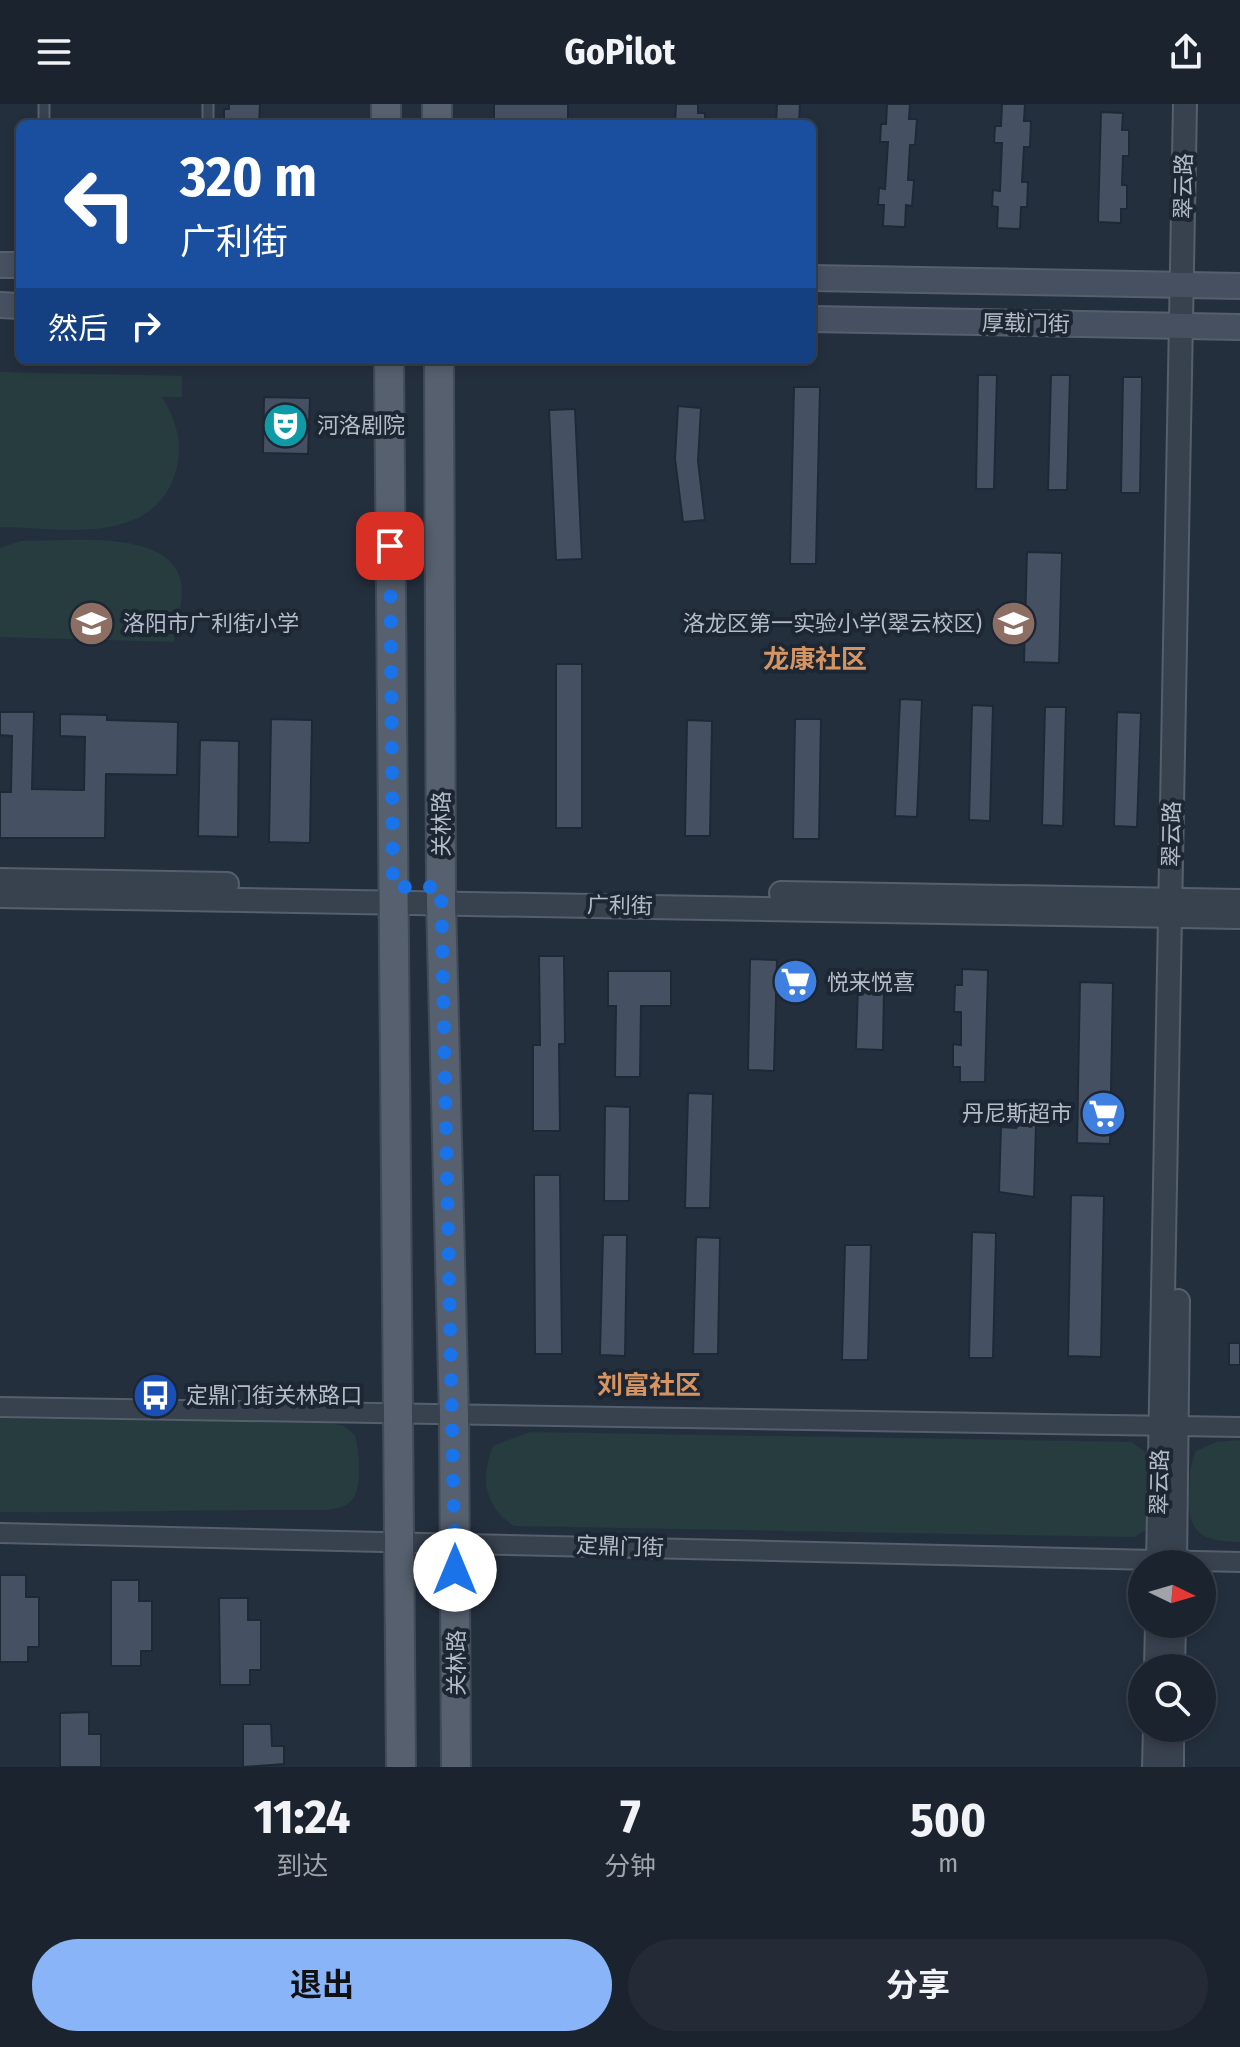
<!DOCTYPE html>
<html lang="zh">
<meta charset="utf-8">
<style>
body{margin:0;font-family:"Fira Sans Condensed","Noto Sans SC",sans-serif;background:#242b36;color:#f1f3f6;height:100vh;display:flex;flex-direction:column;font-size:30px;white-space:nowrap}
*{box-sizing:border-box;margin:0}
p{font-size:26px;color:#a0a4aa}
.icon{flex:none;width:44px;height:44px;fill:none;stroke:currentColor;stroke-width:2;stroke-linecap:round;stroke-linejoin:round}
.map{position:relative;height:1663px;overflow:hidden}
.panel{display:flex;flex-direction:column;background:#1b232e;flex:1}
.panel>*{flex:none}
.guide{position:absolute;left:16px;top:16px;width:800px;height:244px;border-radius:12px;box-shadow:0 4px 12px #0003,0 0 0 2px #39404a;background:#1a4fa0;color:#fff;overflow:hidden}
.needle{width:52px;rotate:95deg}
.tools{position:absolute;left:1128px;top:1446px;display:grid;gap:16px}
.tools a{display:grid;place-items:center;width:88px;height:88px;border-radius:50%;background:#1b232e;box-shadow:0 4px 12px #0003,0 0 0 2px #39404a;font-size:40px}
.pin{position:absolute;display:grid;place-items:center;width:68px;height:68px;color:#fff;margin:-34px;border-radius:16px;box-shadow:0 4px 12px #0006}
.me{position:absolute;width:88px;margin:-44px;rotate:0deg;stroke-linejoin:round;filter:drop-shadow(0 0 6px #0008)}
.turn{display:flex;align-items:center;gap:28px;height:168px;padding:0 32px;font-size:36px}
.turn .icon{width:104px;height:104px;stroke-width:2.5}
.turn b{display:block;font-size:56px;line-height:68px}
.then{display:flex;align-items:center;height:76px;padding:0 32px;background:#0003;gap:16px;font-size:30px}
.eta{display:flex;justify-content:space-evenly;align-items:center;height:136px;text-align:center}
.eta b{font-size:48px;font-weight:700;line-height:56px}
.primary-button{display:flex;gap:16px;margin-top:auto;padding:16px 32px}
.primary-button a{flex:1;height:92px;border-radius:48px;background:#8ab4f8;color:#111;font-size:32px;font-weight:700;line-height:92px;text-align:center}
.primary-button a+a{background:#242b36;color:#f1f3f6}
header{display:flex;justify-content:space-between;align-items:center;height:104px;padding:0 32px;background:#1b232e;font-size:36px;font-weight:700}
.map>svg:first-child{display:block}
.green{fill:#263c3f}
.building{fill:#455162;stroke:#1f2835;stroke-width:2}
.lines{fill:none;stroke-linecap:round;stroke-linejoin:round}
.service-casing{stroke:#565f6c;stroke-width:13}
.minor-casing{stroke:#565f6c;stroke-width:22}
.tertiary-casing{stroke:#565f6c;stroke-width:26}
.secondary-casing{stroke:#565f6c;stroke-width:28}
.primary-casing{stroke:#414a57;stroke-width:32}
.service{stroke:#38414e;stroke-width:9}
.minor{stroke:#38414e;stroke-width:18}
.tertiary{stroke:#38414e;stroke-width:22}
.secondary{stroke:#465061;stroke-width:24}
.primary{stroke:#56606e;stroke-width:28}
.route{stroke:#1a73e8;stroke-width:14;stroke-dasharray:0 25.2}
.labels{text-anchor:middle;stroke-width:8;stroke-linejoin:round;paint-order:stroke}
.street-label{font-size:22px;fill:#b4bcc9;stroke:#1d2633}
.poi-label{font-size:22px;fill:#b4bcc9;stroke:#1d2633;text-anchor:start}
.quarter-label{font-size:26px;font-weight:bold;fill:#d59563;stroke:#1d2633}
</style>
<header><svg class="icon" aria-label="menu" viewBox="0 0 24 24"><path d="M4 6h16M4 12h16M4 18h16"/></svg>GoPilot<svg class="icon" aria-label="share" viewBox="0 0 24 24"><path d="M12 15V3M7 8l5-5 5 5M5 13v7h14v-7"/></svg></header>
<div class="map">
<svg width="1240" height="1663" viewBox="0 0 1240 1663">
<rect width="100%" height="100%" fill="#242f3e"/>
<!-- green -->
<g class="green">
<path d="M0,268L182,272V293H162C177,317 184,342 175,370C151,443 60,424 0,423Z"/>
<path d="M21,437C63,438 171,423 181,478C185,498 175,518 174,538L0,533V444Z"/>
<path d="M0,1314L330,1319L344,1322L355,1331C359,1346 363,1385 351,1397C344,1404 334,1405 326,1406C217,1405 109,1409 0,1408Z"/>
<path d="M530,1328L1131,1338L1147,1349L1154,1363V1414L1146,1426L1134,1433L514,1422C484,1402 480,1374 493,1342Z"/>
<path d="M1240,1336V1438C1203,1437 1188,1431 1189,1391C1190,1375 1189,1362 1196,1347L1216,1338Z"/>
</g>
<!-- building -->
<g class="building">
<polygon points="229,0 260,0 259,20 224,20 224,5 229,5"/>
<rect x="494" y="0" width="74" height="20"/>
<polygon points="676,0 698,0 698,9 705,9 705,20 675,20"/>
<polygon points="777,0 800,0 799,20 776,20"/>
<polygon points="887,0 910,0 909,15 917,15 915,41 910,41 908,76 914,76 912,102 906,101 905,123 883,122 884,101 878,101 879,84 885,85 888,38 880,38 881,20 886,20"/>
<polygon points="1002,0 1025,0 1024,17 1031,17 1030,43 1024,43 1022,78 1028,78 1027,103 1021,103 1020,125 997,124 998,103 992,102 993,86 1000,87 1002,39 994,39 995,22 1001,22"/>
<polygon points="1101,8 1123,9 1122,26 1129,26 1129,52 1123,52 1122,81 1127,81 1127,105 1121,105 1121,119 1098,118"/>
<polygon points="978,271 997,271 994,385 976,385"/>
<polygon points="1051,271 1070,271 1067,386 1048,386"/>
<polygon points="1123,273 1142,273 1140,389 1121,389"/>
<polygon points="794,283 820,283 816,460 790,460"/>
<polygon points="264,293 310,294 308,350 263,349"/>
<polygon points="678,302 701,304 698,357 705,416 683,418 675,355"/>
<polygon points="575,305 582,455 556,456 549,306"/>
<polygon points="1027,448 1062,449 1059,559 1024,558"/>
<rect x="556" y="560" width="26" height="164"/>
<polygon points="900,595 922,596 917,713 895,712"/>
<polygon points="972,601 993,602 990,717 969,716"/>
<polygon points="1045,603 1066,603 1063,722 1042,721"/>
<polygon points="0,608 34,608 32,685 84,686 85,633 60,632 60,610 107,611 107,616 178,618 177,671 106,670 105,734 0,734 0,688 11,688 12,632 0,631"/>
<polygon points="1117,608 1141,609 1137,723 1114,722"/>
<polygon points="271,615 312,616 310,739 269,738"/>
<polygon points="795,615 821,615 819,735 793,735"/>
<polygon points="687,616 712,617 710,732 685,732"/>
<polygon points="200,636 239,637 238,733 198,732"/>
<polygon points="539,852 564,852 565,940 559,940 560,1027 533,1027 533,941 540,941"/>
<polygon points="750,855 777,856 774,967 748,966"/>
<polygon points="962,865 988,866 985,978 960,978 960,963 953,963 953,940 961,941 961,908 954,908 955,881 962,881"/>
<polygon points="608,867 671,867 671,902 641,902 640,973 615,973 616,902 608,902"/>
<polygon points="1080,878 1113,879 1110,1040 1077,1039"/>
<polygon points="858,882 884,883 883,946 856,945"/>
<polygon points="688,989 713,990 710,1104 685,1104"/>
<polygon points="605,1002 630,1003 629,1097 604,1097"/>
<polygon points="1016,1019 1036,1019 1034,1093 999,1088 1001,1023 1016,1024"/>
<polygon points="534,1071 560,1071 562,1250 535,1250"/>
<polygon points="1071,1091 1104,1092 1101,1253 1068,1252"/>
<polygon points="972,1128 996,1129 993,1254 969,1254"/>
<polygon points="603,1131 627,1131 625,1252 600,1251"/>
<polygon points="696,1133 720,1134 718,1250 693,1250"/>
<polygon points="845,1141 871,1141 868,1256 842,1256"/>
<rect x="1229" y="1239" width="11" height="22"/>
<polygon points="0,1471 26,1471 26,1493 39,1493 39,1543 28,1543 28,1558 0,1558"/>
<polygon points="111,1476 139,1476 139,1497 152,1497 152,1547 141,1547 141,1562 111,1562"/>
<polygon points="219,1494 248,1494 248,1516 261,1516 261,1566 250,1566 250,1581 220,1581"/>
<polygon points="89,1608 89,1630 101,1630 101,1663 60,1663 60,1609"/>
<polygon points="243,1620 271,1620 272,1642 284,1642 284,1660 243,1663"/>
</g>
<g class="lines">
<defs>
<g id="service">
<polyline points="44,20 44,0"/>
<polyline points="208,20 208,0"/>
</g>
<g id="minor">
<polyline points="0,1303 1240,1323"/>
<polyline points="0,1429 1240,1458"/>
</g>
<g id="tertiary">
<polyline points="0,776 227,780"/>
<polyline points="781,789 1240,797"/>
<polyline points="0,792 1240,813"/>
<polyline points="1158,1460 1185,0"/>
<polyline points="1175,1460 1178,1197"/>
<polyline points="1156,1564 1157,1520"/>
<polyline points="1173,1564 1174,1520"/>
<polyline points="1154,1663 1155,1624"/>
<polyline points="1172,1663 1172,1624"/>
</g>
<g id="secondary">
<polyline points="0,161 20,161"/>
<polyline points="812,174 1240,182"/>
<polyline points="0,201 20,202"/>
<polyline points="812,215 1240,223"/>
</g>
<g id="primary">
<polyline points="386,0 386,20"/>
<polyline points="437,0 437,20"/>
<polyline points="389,256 401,1663"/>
<polyline points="439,256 441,798 454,1312 456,1663"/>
</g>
</defs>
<!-- service casing -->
<use href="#service" class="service-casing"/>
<!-- minor casing -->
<use href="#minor" class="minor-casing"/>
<!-- tertiary casing -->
<use href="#tertiary" class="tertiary-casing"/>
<!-- secondary casing -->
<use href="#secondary" class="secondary-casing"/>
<!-- primary casing -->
<use href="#primary" class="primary-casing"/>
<!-- service -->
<use href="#service" class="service"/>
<!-- minor -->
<use href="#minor" class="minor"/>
<!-- tertiary -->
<use href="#tertiary" class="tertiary"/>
<!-- secondary -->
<use href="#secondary" class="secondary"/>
<!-- primary -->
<use href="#primary" class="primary"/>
</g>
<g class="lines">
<!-- route -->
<polyline class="route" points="390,442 393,783 441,783 455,1466"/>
</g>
<!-- icons -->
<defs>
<symbol id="theatre-disc" viewBox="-11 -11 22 22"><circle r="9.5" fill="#0f9aa8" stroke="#1d2633"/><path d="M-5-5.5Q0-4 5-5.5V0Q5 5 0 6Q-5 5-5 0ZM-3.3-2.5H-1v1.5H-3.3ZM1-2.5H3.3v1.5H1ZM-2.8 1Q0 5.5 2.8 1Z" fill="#fff"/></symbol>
<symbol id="school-disc" viewBox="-11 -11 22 22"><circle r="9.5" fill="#8d6e63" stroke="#1d2633"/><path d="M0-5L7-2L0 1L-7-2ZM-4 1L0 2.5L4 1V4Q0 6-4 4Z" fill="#fff"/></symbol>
<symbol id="supermarket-disc" viewBox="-11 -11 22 22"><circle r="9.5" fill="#3f7fe0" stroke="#1d2633"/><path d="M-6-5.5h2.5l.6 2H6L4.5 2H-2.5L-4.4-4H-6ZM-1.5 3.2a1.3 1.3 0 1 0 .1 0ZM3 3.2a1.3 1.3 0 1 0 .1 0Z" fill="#fff"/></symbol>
<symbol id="bus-disc" viewBox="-11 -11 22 22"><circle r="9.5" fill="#1a4fb4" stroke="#1d2633"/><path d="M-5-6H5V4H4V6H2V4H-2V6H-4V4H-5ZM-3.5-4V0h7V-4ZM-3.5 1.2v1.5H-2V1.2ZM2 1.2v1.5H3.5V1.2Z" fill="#fff"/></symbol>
</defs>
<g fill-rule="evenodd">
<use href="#theatre-disc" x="260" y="296" width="51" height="51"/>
<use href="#school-disc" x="66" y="494" width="51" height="51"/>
<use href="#school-disc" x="988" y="494" width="51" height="51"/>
<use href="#supermarket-disc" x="770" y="852" width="51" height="51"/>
<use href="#supermarket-disc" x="1078" y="984" width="51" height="51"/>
<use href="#bus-disc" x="130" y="1266" width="51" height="51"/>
</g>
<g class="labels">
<!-- street labels -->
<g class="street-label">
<text transform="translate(1183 82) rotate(-89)" y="8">翠云路</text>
<text transform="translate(1026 219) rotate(1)" y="8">厚载门街</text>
<text transform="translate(441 720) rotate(-90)" y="8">关林路</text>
<text transform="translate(1171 730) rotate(-89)" y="8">翠云路</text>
<text transform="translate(620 801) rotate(1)" y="8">广利街</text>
<text transform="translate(1159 1378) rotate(-89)" y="8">翠云路</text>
<text transform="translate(620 1442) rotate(2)" y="8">定鼎门街</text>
<text transform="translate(456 1559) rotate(-90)" y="8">关林路</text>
</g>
<!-- poi labels -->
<g class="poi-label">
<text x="317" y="329">河洛剧院</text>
<text x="123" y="527">洛阳市广利街小学</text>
<text x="982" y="527" text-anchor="end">洛龙区第一实验小学(翠云校区)</text>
<text x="827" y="886">悦来悦喜</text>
<text x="1072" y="1017" text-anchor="end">丹尼斯超市</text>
<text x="186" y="1299">定鼎门街关林路口</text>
</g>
<!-- quarter labels -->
<g class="quarter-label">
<text x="815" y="564">龙康社区</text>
<text x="649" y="1290">刘富社区</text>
</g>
</g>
</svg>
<div class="tools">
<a><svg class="needle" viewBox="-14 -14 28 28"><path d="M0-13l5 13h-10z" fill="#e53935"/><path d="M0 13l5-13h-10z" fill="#a0a4aa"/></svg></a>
<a><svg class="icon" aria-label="search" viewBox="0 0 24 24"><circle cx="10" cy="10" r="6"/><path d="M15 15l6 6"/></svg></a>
</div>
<div class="pin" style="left:390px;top:442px;background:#d93025"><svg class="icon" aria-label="arrive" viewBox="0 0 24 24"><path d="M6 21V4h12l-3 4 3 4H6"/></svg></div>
<svg class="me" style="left:455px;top:1466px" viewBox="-20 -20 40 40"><circle r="19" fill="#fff"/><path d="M0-13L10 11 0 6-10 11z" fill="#1a73e8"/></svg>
<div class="guide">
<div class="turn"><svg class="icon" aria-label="left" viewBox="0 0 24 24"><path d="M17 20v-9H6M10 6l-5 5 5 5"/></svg><div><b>320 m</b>广利街</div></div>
<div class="then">然后<svg class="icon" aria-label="right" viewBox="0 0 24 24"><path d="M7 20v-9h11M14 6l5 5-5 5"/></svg></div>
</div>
</div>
<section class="panel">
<div class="eta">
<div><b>11:24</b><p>到达</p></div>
<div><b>7</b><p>分钟</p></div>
<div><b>500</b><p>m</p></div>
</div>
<div class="primary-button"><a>退出</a><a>分享</a></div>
</section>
